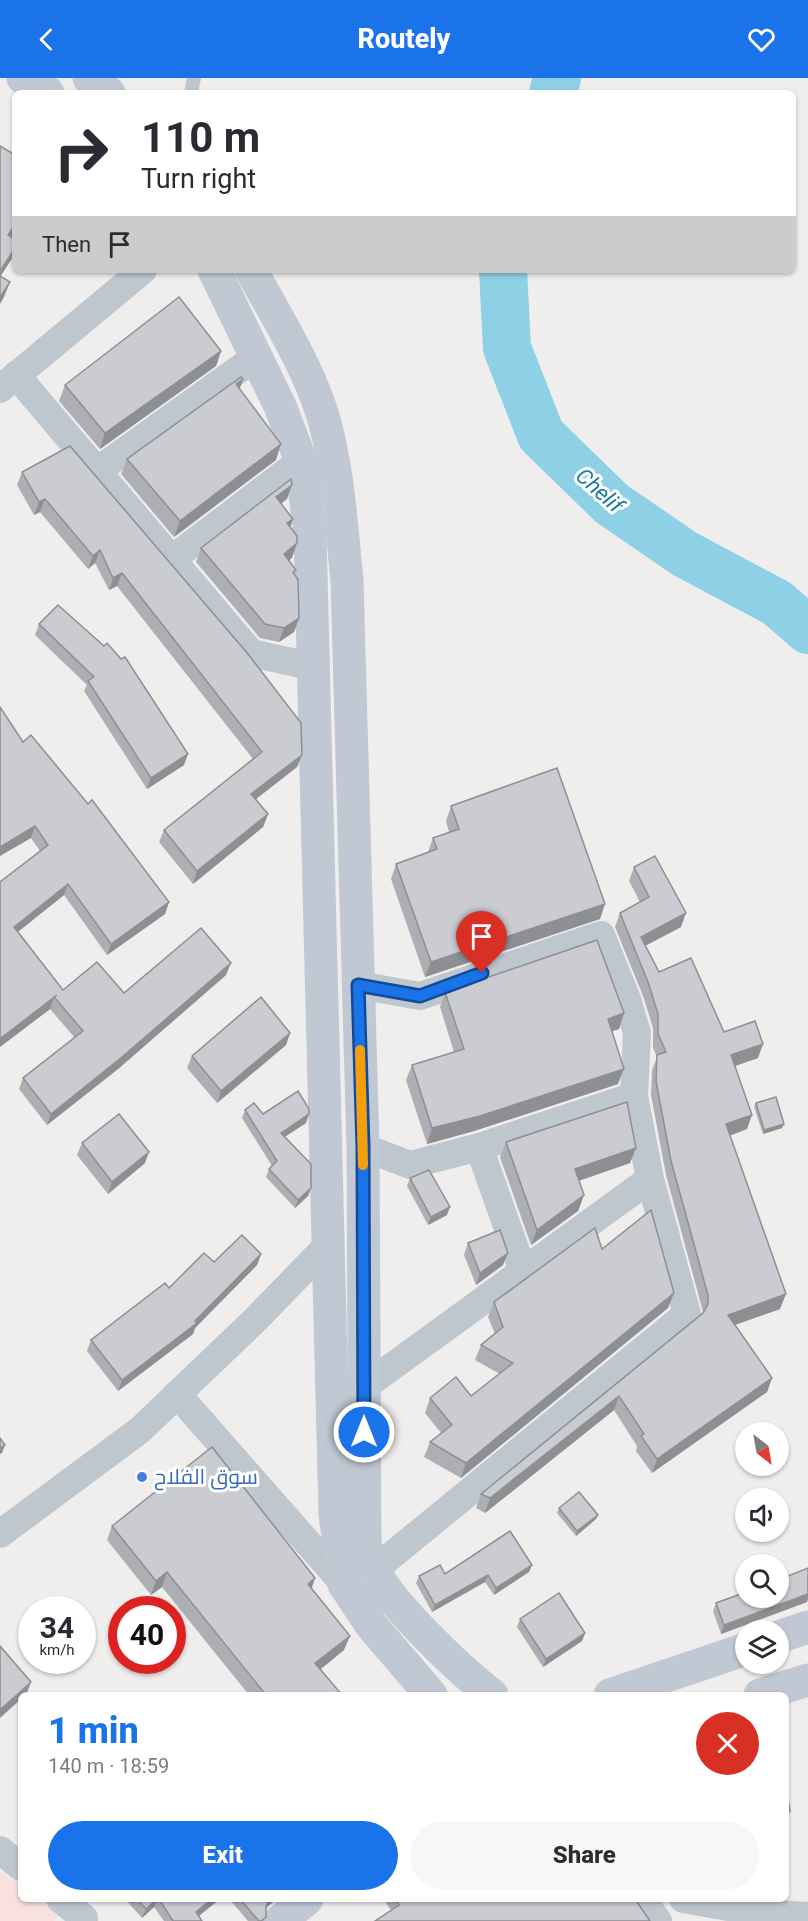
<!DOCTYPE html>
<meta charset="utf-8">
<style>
body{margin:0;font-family:Roboto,Cairo,sans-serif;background:#f7f7f7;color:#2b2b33;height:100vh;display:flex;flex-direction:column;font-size:22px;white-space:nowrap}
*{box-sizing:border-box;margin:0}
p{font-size:20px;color:#7c7c81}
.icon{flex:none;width:33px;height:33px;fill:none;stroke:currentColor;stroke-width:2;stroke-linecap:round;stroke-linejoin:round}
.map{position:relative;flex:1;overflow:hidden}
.sheet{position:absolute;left:18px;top:1614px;width:771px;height:210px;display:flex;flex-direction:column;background:#fff;border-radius:9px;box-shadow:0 2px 4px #0004}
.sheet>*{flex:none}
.hud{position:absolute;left:12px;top:12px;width:784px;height:183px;border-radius:9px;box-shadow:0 2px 4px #0004;background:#fff;color:#2b2b33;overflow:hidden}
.needle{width:39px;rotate:149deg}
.buttons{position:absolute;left:735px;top:1344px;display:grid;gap:12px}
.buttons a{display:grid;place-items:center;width:54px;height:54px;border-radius:50%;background:#fff;box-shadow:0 2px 4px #0004;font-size:30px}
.speed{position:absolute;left:18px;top:1518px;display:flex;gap:12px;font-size:30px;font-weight:700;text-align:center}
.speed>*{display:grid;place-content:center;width:78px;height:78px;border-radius:50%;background:#fff;box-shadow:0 2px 4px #0004;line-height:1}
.speed small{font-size:15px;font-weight:400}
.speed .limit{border:9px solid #d22;background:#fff;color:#111}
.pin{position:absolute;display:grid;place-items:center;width:51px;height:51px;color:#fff;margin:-62px -26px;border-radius:50% 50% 50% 0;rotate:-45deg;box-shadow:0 0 6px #0007}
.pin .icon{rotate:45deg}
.me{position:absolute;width:66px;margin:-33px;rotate:0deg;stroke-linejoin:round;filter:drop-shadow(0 0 4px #0008)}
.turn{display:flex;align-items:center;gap:21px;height:126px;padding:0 30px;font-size:27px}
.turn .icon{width:78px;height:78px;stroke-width:2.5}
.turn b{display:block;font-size:42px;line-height:51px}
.then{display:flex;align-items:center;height:57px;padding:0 30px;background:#0003;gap:12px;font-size:22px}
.round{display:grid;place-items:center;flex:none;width:63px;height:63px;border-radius:32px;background:#f7f7f7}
.overview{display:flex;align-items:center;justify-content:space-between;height:102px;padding:0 30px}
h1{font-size:36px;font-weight:800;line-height:45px;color:#1a73e8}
.button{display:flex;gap:12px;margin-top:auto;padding:12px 30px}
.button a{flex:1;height:69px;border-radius:36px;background:#1a73e8;color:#fff;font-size:24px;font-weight:800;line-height:69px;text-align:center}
.button a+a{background:#f7f7f7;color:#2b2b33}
header{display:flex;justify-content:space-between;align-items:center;height:78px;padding:0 30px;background:#1a73e8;color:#fff;font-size:27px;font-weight:800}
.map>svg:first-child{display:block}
.medical{fill:#f8e1de}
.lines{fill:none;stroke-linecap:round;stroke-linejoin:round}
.river{stroke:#8ed0e5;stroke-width:48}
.lane{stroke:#bfc7ce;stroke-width:14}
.street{stroke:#bfc7ce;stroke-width:28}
.secondary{stroke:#bfc8d3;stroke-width:33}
.wall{fill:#aeafb5}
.shaded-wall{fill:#8d8f93}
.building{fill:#caccd2;stroke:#8d8f93;stroke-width:1.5}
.route-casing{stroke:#114b97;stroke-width:15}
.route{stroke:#1a73e8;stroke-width:10}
.slow{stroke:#f59e0b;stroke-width:10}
.shop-dot{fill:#3f7fe0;stroke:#fff;stroke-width:2}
.labels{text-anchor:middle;stroke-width:6;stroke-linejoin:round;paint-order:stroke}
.shop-label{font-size:21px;fill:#366cbe;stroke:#fff;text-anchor:start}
.water-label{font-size:22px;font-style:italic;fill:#177d9c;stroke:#fff}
</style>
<header><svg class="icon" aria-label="back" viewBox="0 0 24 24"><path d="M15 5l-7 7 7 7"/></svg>Routely<svg class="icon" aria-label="heart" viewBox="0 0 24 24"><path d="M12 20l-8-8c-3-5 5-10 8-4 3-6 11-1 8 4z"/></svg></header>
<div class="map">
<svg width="808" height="1843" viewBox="0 0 808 1843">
<rect width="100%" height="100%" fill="#f0eded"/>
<!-- medical -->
<polygon class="medical" points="0,1793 21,1809 21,1821 37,1821 59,1838 53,1843 0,1843"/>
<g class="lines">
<!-- river -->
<g class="river">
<polyline points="553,15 557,0"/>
<polyline points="503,192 507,270 541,357 612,426 685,476 777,525 808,552"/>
</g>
<!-- lane -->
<polyline class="lane" points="191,15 194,0"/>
<!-- street -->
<g class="street">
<polyline points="16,297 251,575 314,589"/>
<polyline points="0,311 143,192"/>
<polyline points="97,393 256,279"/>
<polyline points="172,481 301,383"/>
<polyline points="358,907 420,918 601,857 628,924 637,955 634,1018 650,1101 687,1236 375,1491"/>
<polyline points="363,1069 410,1087 479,1069 634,1018"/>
<polyline points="479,1069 523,1193"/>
<polyline points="364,1309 650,1101"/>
<polyline points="177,1316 344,1506"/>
<polyline points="0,1456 140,1352 255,1242 329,1166"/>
<polyline points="0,1772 21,1789"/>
<polyline points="60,1821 84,1840"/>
<polyline points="642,1821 658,1843"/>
<polyline points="683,1821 762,1835 808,1838"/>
</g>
<!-- secondary -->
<g class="secondary">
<polyline points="23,0 48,15"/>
<polyline points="89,0 109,15"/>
<polyline points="214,192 280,328 301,383 310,458 335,1436 344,1506 372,1548 431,1617"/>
<path d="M251,192C278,241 314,298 327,353C339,402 342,453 347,503L363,1069L365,1467C369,1477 372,1488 377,1497C395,1531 461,1593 492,1617"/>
<polyline points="778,1559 808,1549"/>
<polyline points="610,1617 746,1571"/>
<polyline points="760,1617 808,1602"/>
<polyline points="280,1843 307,1821"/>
</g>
</g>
<!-- wall -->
<g class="wall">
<polygon points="221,273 216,288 100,371 59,323 65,307"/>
<polygon points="243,301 239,311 276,382 174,459 121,396 127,381"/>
<polygon points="22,394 302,677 297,689 256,721 268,736 263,749 193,806 159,764 164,752 253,681 117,508 109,512 95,485 88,491 40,434 34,437 17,407"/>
<polygon points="287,421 281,426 293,441 290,449 292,480 289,482 296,492 294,496 299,540 294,554 279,564 260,560 196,484 201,470"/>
<polygon points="39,546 104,568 184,687 147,711 84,613 87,607 35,557"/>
<polygon points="23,664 169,824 165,836 107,877 64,817 18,854 63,912 124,915 226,897 118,991 47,1047 19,1011 23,1000 74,959 50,931 0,969 0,804 40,773 31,760"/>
<polygon points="451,728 600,841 425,899 391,801 396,786 428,774 433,760 449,754 446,743"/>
<polygon points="634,789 681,849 645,868 659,894 724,954 758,980 735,988 747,1051 730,1057 780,1231 735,1247 772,1300 767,1314 652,1395 636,1373 637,1368 614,1332 485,1435 476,1430 481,1416 703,1234 666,1097 651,1017 652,992 657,979 653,970 653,950 643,918 615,849 620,835 640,824 629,803"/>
<polygon points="445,914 624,935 619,951 612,953 618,1006 474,1053 427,1066 406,1002 412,987 454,974 440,929"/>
<polygon points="290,955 286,967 217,1025 187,990 192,978"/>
<polygon points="756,1025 784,1046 782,1050 763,1056 754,1029"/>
<polygon points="245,1032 306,1045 285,1059 311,1110 308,1118 295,1130 266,1099 269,1091 272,1088 242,1040"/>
<polygon points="506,1064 636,1070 630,1085 579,1103 584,1117 578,1133 531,1167 500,1079"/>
<polygon points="82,1065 145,1085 108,1116 77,1077"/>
<polygon points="410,1100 447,1137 428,1147 407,1108"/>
<polygon points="468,1165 503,1187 476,1207 464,1177"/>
<polygon points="602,1171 674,1215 668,1230 461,1400 424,1379 430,1364 441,1355 425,1335 430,1320 471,1318 500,1296 475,1282 481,1267 495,1256 488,1239 494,1224"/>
<polygon points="261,1176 257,1187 195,1250 193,1256 118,1313 87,1273 91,1262 169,1210 214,1184"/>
<polygon points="559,1430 598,1437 596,1441 576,1458 557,1435"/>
<polygon points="112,1448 315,1500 312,1510 344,1572 320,1592 342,1617 249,1617 162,1509 151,1517 107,1462"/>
<polygon points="808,1490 808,1520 807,1524 721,1556 713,1533 716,1525"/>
<polygon points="529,1494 494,1517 485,1504 432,1534 416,1505 419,1498 445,1496"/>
<polygon points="520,1541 585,1555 582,1563 543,1589 517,1549"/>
<polygon points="125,1821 220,1821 199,1838 202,1843 164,1843 154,1829 142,1840"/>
<polygon points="229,1821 277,1821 268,1828 266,1832 266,1839 264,1843 248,1843"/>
<polygon points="388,1821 635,1821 391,1832 386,1825"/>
</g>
<!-- shaded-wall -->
<g class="shaded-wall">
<polygon points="15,146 15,153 2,172 8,157"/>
<polygon points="15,170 15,175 13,179 0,199 0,193"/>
<polygon points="10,204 4,219 0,226 0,219"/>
<polygon points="221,273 216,288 100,371 105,355"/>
<polygon points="243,301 238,316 236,306"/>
<polygon points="281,366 276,382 174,459 180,443"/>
<polygon points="292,407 287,421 271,433 276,419"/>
<polygon points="45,421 40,434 34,437 39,424"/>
<polygon points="293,441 288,456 287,445"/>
<polygon points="297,465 292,480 279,490 284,476"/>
<polygon points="100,472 95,485 88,491 93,478"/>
<polygon points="122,495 117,508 109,512 113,500"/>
<polygon points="299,540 294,554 279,564 284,550"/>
<polygon points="188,676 184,687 147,711 151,700"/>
<polygon points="302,677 297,689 247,728 251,716"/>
<polygon points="268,736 263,749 193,806 197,793"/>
<polygon points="35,748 31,760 0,778 0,769"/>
<polygon points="68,806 64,817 10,860 14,849"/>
<polygon points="169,824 165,836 107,877 111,866"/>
<polygon points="605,826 600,841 425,899 431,884"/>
<polygon points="686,835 681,849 635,873 641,859"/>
<polygon points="231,885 226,897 118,991 47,1047 51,1036"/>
<polygon points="54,919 50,931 0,969 0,961"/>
<polygon points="624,935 619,951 603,956 608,941"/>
<polygon points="290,955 286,967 217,1025 221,1013"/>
<polygon points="763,966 758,980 726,991 731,977"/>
<polygon points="624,991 618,1006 474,1053 427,1066 432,1050"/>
<polygon points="309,1036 306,1045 278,1063 281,1055"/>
<polygon points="752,1037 747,1051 721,1061 726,1046"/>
<polygon points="784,1046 782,1050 763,1056 764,1052"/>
<polygon points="636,1070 630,1085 569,1106 575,1091"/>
<polygon points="149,1074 145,1085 108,1116 112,1104"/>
<polygon points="311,1110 308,1118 295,1130 298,1122"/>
<polygon points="584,1117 578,1133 531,1167 537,1152"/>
<polygon points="450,1129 447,1137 428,1147 431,1139"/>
<polygon points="508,1175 503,1187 476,1207 480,1195"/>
<polygon points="261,1176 257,1187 195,1250 193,1256 118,1313 122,1302 195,1243"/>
<polygon points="674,1215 668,1230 461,1400 466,1385"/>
<polygon points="786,1216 780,1231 723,1251 728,1237"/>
<polygon points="772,1300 767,1314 652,1395 657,1381"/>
<polygon points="619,1318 614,1332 485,1435 490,1420"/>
<polygon points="5,1367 2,1375 0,1376 0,1370"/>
<polygon points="598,1437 596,1441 576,1458 577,1453"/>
<polygon points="532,1487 529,1494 494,1517 496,1510"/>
<polygon points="167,1494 162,1509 151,1517 156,1503"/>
<polygon points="488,1497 485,1504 432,1534 435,1527"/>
<polygon points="315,1500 310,1514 308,1506"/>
<polygon points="808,1512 808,1520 807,1524 721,1556 724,1547"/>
<polygon points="585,1555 582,1563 543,1589 546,1581"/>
<polygon points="350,1558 344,1572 309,1600 315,1585"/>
<polygon points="31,1604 27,1615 25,1617 21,1617 21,1621 0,1640 0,1632"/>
<polygon points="790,1733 786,1744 786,1734"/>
<polygon points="157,1821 154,1829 142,1840 146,1831"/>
<polygon points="212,1821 220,1821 192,1843 196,1834"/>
<polygon points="270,1821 277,1821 268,1828 262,1837 266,1828"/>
</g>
<!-- building -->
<g class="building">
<polygon points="0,68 15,77 15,146 8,157 15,162 15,170 0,193"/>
<polygon points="0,198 10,204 0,219"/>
<polygon points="179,219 221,273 105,355 65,307"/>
<polygon points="241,299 243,301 236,306 281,366 180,443 127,381"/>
<polygon points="70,368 248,576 301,645 302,677 251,716 268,736 197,793 164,752 262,674 122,495 113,500 100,472 93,478 45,421 39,424 22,394"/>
<polygon points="291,401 292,407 276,419 293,441 287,445 297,458 297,465 284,476 296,492 293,494 298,502 299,540 284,550 265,546 201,470"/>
<polygon points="58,527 104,568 107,565 121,581 125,579 188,676 151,700 88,603 94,599 39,546"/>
<polygon points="0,629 23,664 31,657 88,726 92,722 169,824 111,866 68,806 14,849 63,912 97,884 124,915 201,850 231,885 122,979 51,1036 23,1000 83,953 54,919 57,917 0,961 0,804 48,767 35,748 0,769"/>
<polygon points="557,690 605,826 431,884 396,786 437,771 433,760 459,751 451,728"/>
<polygon points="655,778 686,835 641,859 659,894 691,880 724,954 755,943 763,966 731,977 752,1037 726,1046 786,1216 728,1237 772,1300 657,1381 641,1358 644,1356 619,1318 490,1420 481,1416 703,1235 708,1226 708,1217 671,1083 656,1003 657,977 666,974 658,956 658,936 648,904 620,835 649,819 634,789"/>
<polygon points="597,862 624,935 608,941 624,991 480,1038 432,1050 412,987 464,971 445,914"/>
<polygon points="261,919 290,955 221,1013 192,978"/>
<polygon points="298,1013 309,1031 309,1036 281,1055 311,1086 311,1110 298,1122 269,1091 277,1083 245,1032 254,1025 263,1036"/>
<polygon points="776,1019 784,1046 764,1052 756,1025"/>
<polygon points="627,1024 636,1070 575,1091 584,1117 537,1152 506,1064"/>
<polygon points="119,1036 149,1074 112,1104 82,1065"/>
<polygon points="429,1092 450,1129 431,1139 410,1100"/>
<polygon points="651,1132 674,1215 466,1385 430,1364 452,1347 430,1320 456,1299 471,1318 513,1285 481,1267 503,1249 494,1224 595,1150 602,1171"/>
<polygon points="500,1152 508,1175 480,1195 468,1165"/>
<polygon points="242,1157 261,1176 195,1243 197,1245 122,1302 91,1262 165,1205 169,1210 204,1175 214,1184"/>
<polygon points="0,1360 5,1367 0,1370"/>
<polygon points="212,1369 315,1500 308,1506 350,1558 315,1585 342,1617 266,1617 167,1494 156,1503 112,1448"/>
<polygon points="579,1414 598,1437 577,1453 559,1430"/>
<polygon points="510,1453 532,1487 496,1510 488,1497 435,1527 419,1498 440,1487 445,1496"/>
<polygon points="808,1490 808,1516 724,1547 716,1525 746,1514 746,1520 778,1520 778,1502"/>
<polygon points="559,1515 585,1555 546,1581 520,1541"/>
<polygon points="0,1568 31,1604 0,1632"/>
<polygon points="786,1709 790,1733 786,1734"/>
<polygon points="137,1821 157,1821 146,1831"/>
<polygon points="159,1821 212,1821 196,1834 202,1843 173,1843"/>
<polygon points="240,1821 270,1821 266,1828 266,1839 261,1843 259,1843"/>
<polygon points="396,1821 635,1821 650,1843 375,1843 399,1827"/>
</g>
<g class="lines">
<defs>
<polyline id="route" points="364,1354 363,1069 358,907 420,918 482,895"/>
</defs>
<!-- route casing -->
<use href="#route" class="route-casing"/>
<!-- route -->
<use href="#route" class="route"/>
<!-- slow -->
<polyline class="slow" points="360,972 363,1087"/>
</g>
<!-- markers -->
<circle class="shop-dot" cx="142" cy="1399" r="6"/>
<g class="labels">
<!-- shop labels -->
<g class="shop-label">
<text x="154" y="1406">سوق الفلاح</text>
</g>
<!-- water labels -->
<g class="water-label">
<text transform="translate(600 412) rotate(42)" y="8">Chelif</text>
</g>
</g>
</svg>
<div class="buttons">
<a><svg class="needle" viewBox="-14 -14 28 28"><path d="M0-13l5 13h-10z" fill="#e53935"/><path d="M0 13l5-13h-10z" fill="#7c7c81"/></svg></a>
<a><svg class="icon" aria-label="sound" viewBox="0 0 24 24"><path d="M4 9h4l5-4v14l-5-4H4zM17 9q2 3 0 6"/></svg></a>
<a><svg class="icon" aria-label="search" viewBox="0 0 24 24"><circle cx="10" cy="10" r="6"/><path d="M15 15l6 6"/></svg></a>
<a><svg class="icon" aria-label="layers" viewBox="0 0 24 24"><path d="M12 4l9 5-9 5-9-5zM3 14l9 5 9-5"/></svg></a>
</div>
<div class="speed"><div>34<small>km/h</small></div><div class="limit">40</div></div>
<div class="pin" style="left:482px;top:895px;background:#d93025"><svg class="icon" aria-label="arrive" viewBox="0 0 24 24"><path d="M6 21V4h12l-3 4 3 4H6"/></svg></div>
<svg class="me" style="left:364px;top:1354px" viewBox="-20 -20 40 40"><circle r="17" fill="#1a73e8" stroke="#fff" stroke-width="3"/><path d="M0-11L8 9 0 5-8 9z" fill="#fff"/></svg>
<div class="hud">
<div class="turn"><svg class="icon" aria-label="right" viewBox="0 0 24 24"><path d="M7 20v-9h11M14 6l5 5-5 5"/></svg><div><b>110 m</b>Turn right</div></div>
<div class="then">Then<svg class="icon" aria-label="arrive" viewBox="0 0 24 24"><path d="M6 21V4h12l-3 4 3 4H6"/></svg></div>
</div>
<section class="sheet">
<div class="overview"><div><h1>1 min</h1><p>140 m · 18:59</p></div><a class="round" style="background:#d93025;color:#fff"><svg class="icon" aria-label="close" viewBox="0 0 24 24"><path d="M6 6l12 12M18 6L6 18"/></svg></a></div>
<div class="button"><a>Exit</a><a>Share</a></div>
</section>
</div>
